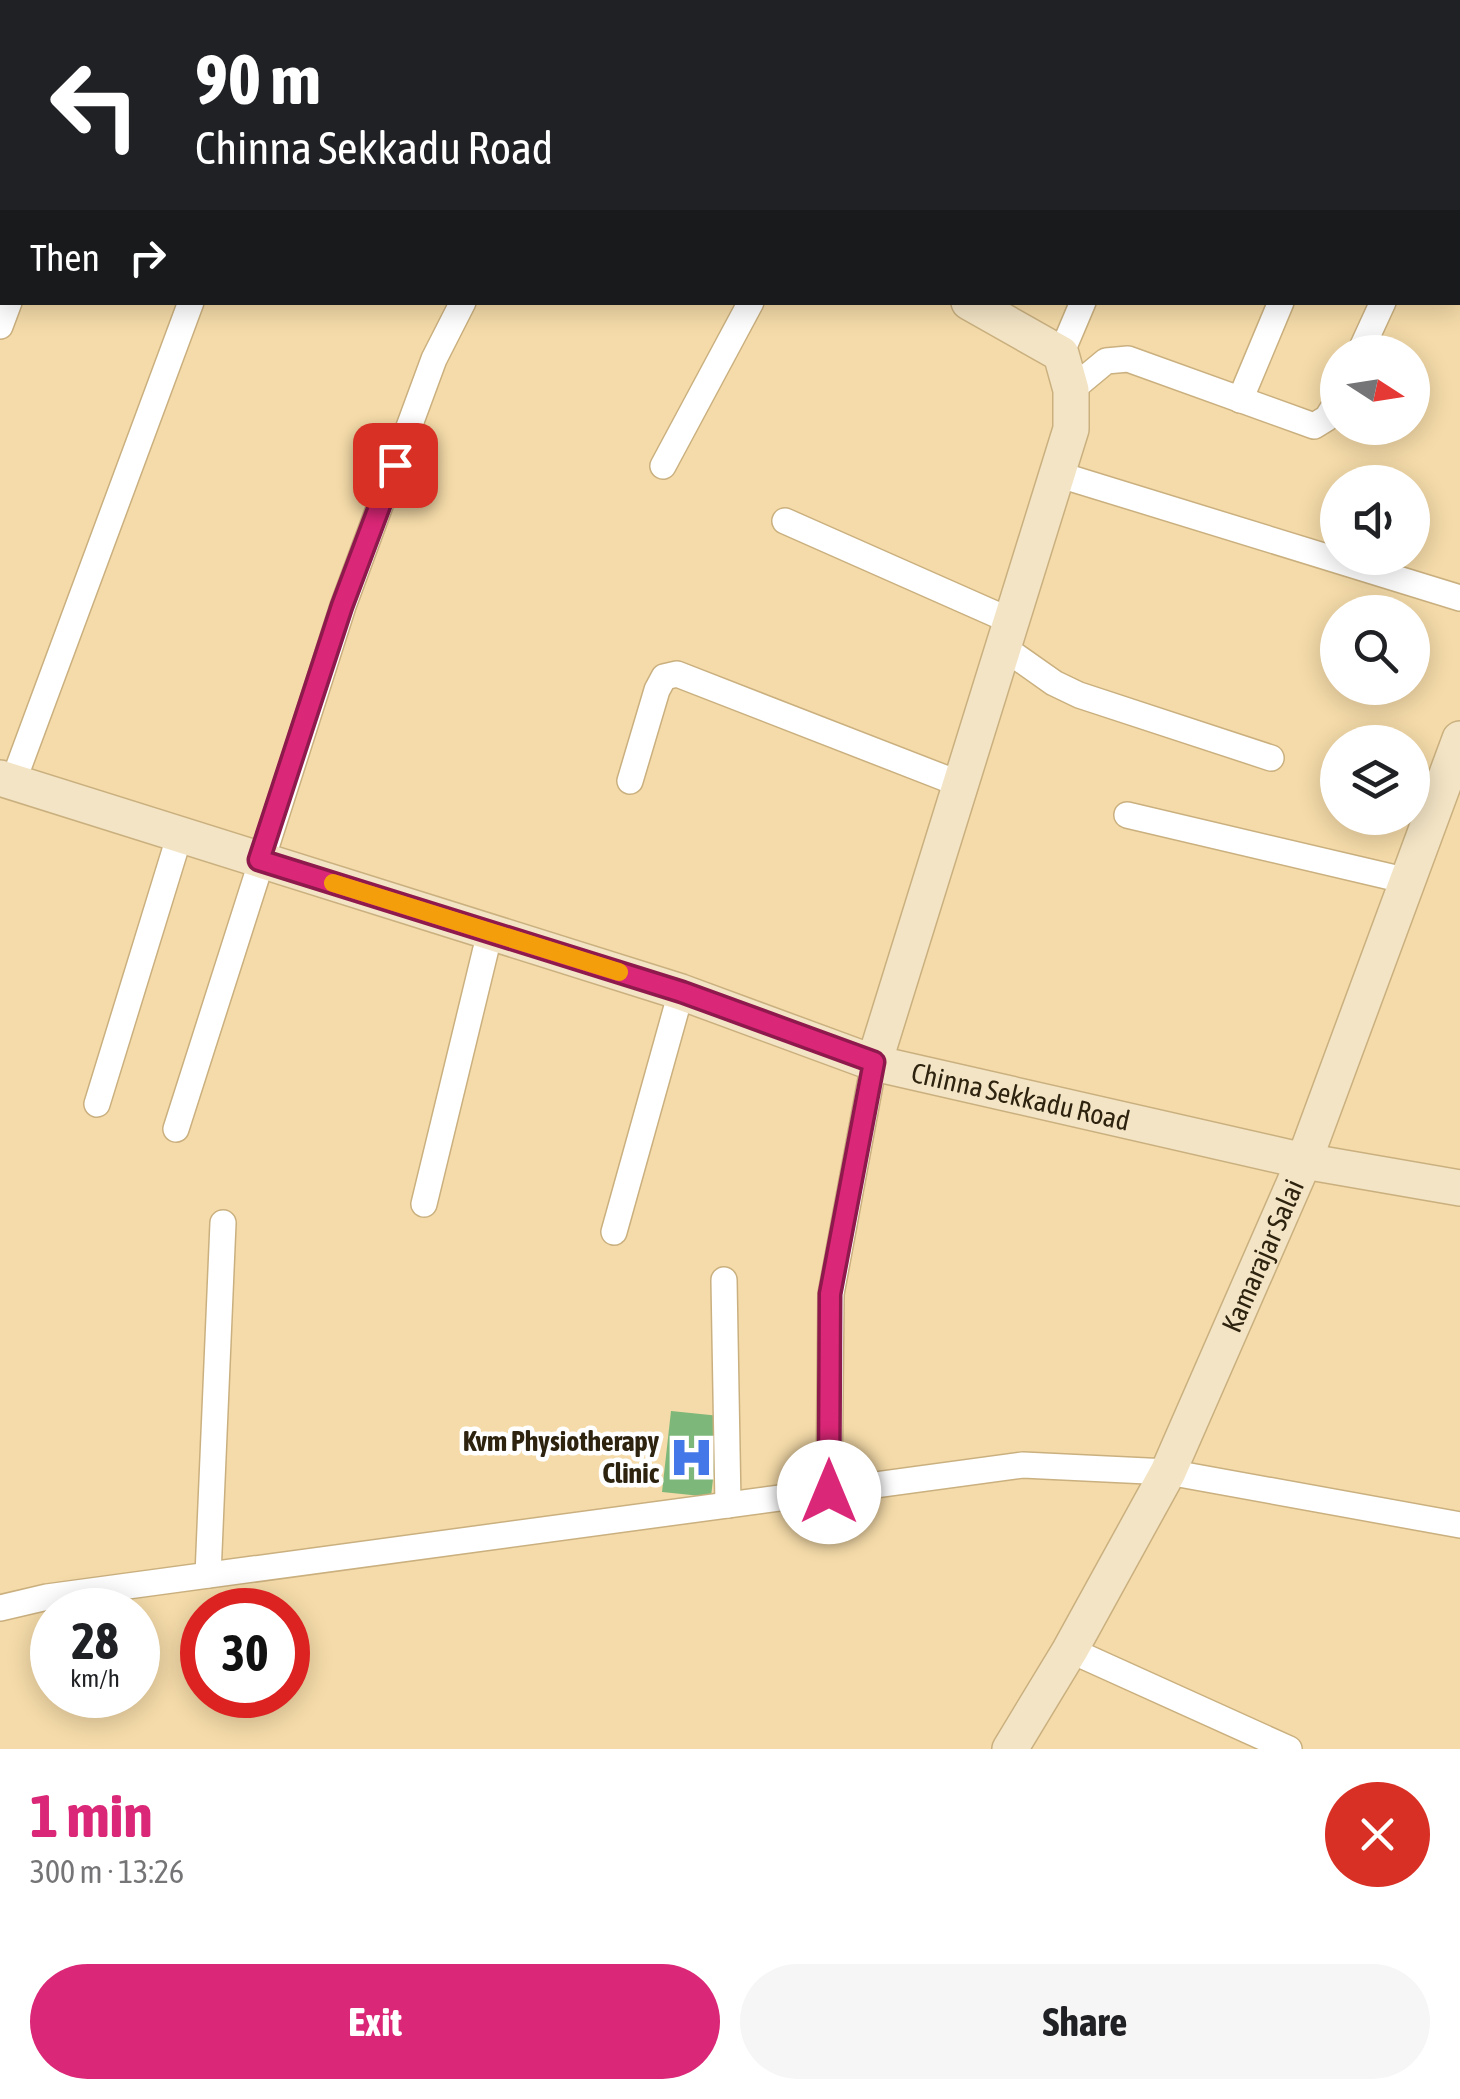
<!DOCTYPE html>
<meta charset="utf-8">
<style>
body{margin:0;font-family:"Asap Condensed",sans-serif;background:#f6f6f6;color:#202124;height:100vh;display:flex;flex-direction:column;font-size:38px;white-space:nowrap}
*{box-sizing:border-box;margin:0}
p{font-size:32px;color:#757577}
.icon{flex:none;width:55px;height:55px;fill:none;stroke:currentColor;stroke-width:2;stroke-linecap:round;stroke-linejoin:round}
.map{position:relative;height:1749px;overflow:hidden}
.side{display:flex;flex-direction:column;background:#fff;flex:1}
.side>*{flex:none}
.guide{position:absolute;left:0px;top:0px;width:1460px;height:305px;box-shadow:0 5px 25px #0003;background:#202124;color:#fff;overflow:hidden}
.needle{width:65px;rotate:102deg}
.controls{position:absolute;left:1320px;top:335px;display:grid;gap:20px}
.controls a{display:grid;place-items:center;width:110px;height:110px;border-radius:50%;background:#fff;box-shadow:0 5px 25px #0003;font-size:50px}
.speed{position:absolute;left:30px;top:1588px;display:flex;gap:20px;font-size:50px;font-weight:700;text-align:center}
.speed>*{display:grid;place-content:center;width:130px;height:130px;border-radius:50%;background:#fff;box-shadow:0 5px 25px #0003;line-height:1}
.speed small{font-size:25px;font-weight:400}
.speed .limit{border:15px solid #d22;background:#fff;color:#111}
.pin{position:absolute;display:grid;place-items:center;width:85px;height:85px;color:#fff;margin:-42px;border-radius:20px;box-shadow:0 5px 15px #0006}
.me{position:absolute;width:110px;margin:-55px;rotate:0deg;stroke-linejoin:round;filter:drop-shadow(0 0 8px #0008)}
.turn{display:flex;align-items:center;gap:35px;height:210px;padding:0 30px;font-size:45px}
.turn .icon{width:130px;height:130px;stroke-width:2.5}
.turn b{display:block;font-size:70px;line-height:85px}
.then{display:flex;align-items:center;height:95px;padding:0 30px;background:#0003;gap:20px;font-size:38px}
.round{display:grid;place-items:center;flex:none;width:105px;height:105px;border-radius:52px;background:#f6f6f6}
.summary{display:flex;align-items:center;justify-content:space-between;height:170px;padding:0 30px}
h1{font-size:60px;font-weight:700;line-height:75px;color:#db2777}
.cta{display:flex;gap:20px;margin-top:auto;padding:20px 30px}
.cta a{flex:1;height:115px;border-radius:60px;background:#db2777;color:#fff;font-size:40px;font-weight:700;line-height:115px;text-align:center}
.cta a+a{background:#f6f6f6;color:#202124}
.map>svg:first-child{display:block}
.building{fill:#7db77a}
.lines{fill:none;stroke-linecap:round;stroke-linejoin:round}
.street-casing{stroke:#cab07f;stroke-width:28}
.secondary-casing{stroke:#cab07f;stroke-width:38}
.street{stroke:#fff;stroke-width:25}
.secondary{stroke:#f3e4c5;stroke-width:35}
.route-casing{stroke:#8e194d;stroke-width:25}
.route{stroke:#db2777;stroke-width:18}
.slow{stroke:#f59e0b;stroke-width:18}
.labels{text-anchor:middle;stroke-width:9;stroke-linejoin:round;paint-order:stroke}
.street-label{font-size:28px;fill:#2d230f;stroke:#fff}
.poi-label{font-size:28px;font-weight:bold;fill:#2d230f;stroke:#fff;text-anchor:end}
</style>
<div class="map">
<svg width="1460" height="1749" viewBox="0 0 1460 1749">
<rect width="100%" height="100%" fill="#f5dba9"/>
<!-- building -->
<polygon class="building" points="671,1411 720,1416 711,1497 662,1492"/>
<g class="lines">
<defs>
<g id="street">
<polyline points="179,2 180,0"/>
<polyline points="780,2 781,0"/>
<polyline points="956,2 957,0"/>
<polyline points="1058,2 1059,0"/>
<polyline points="1334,2 1335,0"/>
<polyline points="1458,146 1460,141"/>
<polyline points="0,326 9,302"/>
<polyline points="1360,352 1383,302"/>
<polyline points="1061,354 1083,302"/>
<polyline points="1071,390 1106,361 1128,359 1314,426 1327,418 1338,400"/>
<polyline points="1240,400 1281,302"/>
<polyline points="663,466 751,302"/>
<polyline points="1057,474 1460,598"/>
<polyline points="785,521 1011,621"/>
<polyline points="1003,647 1054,683 1079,695 1271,758"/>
<polyline points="630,781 657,690 664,677 677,674 960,784"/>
<polyline points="13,782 191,302"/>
<polyline points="1127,815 1408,881"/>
<polyline points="97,1104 180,834"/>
<polyline points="176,1129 343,606 434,359 463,302"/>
<polyline points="424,1204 490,932"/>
<polyline points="614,1232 681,992"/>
<polyline points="724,1280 728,1505"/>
<polyline points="829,1492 831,1294 874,1063"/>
<polyline points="208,1575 223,1223"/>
<polyline points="0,1608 47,1597 1023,1465 1168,1472 1460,1525"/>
<polyline points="1070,1650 1289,1749"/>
</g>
<g id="secondary">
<polyline points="412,0 416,2"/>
<path id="s1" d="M0,778L681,992L874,1063L1304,1161L1460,1188"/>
<polyline points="874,1063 1071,429 1071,390 1061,354 969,302"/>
<path id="s2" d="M1010,1749L1070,1650L1168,1472L1304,1161L1460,739"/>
</g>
</defs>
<!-- street casing -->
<use href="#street" class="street-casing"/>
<!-- secondary casing -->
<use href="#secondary" class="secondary-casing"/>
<!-- street -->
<use href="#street" class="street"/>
<!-- secondary -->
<use href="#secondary" class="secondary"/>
</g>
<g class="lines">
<defs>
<polyline id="route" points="395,465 342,606 259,860 682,992 874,1062 830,1294 829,1492"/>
</defs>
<!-- route casing -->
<use href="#route" class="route-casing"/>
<!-- route -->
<use href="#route" class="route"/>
<!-- slow -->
<polyline class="slow" points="333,883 619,972"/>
</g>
<!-- icons -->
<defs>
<symbol id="hospital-bare" viewBox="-9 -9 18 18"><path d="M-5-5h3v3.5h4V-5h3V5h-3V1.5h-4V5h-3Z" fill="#4478e9" stroke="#fff" stroke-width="2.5" paint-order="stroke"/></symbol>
</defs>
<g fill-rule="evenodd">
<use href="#hospital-bare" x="660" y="1426" width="63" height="63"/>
</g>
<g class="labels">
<!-- street labels -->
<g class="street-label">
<text dy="10" stroke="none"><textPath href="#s1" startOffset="1070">Chinna Sekkadu Road</textPath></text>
<text dy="10" stroke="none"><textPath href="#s2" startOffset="555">Kamarajar Salai</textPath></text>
</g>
<!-- poi labels -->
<g class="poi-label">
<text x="659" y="1451">Kvm Physiotherapy<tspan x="659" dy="32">Clinic</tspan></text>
</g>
</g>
</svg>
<div class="controls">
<a><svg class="needle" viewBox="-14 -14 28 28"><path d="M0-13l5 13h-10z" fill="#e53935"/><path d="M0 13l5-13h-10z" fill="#757577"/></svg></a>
<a><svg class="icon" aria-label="sound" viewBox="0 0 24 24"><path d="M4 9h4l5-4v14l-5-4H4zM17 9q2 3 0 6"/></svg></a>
<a><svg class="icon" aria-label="search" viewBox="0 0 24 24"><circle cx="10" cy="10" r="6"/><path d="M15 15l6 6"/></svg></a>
<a><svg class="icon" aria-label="layers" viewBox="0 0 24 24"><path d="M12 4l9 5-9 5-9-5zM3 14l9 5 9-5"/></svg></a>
</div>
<div class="speed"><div>28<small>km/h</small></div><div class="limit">30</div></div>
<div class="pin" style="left:395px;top:465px;background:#d93025"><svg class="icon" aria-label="arrive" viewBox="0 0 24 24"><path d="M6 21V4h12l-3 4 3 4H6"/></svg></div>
<svg class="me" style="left:829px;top:1492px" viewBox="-20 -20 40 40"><circle r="19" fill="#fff"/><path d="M0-13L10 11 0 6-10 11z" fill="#db2777"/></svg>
<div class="guide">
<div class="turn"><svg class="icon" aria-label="left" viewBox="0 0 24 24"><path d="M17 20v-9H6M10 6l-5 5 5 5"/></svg><div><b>90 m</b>Chinna Sekkadu Road</div></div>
<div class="then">Then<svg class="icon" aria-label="right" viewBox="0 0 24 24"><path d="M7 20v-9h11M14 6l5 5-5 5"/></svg></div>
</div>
</div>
<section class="side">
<div class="summary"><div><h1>1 min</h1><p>300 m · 13:26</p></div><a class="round" style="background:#d93025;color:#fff"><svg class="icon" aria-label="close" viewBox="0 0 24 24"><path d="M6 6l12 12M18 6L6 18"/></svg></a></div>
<div class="cta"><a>Exit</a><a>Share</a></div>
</section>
